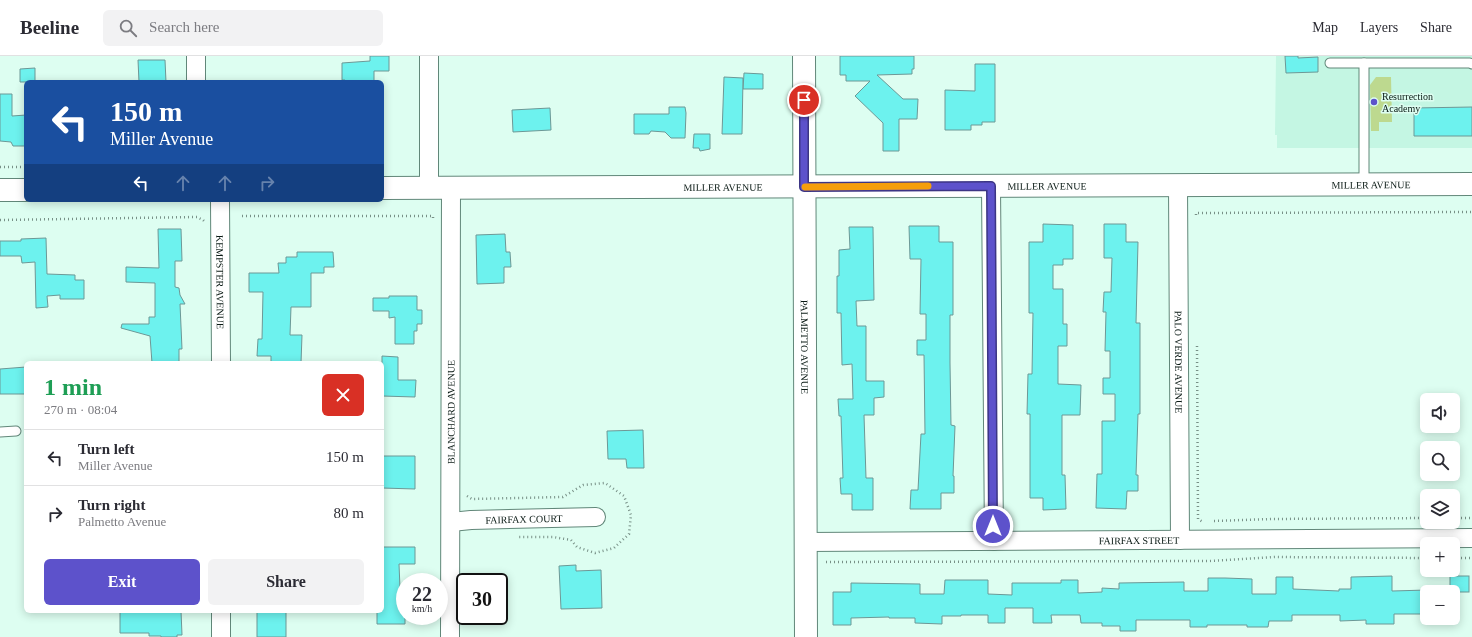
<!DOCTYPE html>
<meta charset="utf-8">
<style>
body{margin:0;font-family:"Times New Roman",serif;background:#f2f2f3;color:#2b2b33;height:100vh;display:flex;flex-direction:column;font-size:15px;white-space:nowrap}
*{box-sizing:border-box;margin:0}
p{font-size:13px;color:#7c7c81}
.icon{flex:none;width:22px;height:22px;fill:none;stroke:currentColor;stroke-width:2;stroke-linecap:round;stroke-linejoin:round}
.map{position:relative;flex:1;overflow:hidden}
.side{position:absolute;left:24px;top:305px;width:360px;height:252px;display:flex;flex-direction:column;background:#fff;border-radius:6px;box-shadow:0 2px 10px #0003}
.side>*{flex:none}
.guide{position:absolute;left:24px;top:24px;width:360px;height:122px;border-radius:6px;box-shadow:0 2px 10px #0003;background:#1a4fa0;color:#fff;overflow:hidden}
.controls{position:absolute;left:1420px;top:337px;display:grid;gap:8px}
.controls a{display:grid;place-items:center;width:40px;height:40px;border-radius:6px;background:#fff;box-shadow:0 2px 10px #0003;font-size:20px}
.speed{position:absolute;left:396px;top:517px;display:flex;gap:8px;font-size:20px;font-weight:700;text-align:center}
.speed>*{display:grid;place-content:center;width:52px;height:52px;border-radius:50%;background:#fff;box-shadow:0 2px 10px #0003;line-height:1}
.speed small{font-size:10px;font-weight:400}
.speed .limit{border:2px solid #111;border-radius:6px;background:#fff;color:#111}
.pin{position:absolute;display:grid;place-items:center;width:34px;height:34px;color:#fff;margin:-17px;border:2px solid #fff;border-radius:50%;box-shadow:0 1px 4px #0007}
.me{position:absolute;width:44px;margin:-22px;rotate:0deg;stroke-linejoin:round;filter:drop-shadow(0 0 3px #0008)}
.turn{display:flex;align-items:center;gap:14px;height:84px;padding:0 20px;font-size:18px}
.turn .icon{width:52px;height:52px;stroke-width:2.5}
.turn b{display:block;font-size:28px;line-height:34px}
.lanes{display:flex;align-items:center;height:38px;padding:0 20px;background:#0003;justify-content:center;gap:20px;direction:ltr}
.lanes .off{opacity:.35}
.round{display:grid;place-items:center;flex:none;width:42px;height:42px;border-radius:6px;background:#f2f2f3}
.summary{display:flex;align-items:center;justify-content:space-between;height:68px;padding:0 20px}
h1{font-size:24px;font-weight:700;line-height:30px;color:#1e9e55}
.cta{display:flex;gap:8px;margin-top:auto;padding:8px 20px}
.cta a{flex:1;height:46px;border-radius:6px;background:#5d52cb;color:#fff;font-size:16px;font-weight:700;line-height:46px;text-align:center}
.cta a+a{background:#f2f2f3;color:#2b2b33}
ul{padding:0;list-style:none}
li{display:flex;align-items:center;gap:12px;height:56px;padding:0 20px;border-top:1px solid #e1e1e2}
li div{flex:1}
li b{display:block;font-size:15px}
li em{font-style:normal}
header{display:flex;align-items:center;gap:24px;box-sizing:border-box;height:56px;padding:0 20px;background:#fff;border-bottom:1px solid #e1e1e2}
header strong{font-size:19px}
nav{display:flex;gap:22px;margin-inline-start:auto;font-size:14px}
.search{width:280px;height:36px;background:#f2f2f3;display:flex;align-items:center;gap:10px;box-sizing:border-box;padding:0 14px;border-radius:6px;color:#7c7c81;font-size:15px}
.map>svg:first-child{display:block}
.built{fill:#c4f6e3}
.green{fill:#bdd98f}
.building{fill:#6df2ee;stroke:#6d9896}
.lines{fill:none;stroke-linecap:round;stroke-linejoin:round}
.service-casing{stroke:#618779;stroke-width:11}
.minor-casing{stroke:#618779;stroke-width:20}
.tertiary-casing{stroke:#618779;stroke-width:24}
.path{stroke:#789087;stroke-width:2.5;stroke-dasharray:1 3;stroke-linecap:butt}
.service{stroke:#fff;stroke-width:9}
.minor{stroke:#fff;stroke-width:18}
.tertiary{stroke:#fff;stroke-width:22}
.route-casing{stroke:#3c3584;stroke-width:10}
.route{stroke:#5d52cb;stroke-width:7}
.slow{stroke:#f59e0b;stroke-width:7}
.poi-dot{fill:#5d52cb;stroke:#ddfef1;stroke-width:1.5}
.labels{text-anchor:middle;stroke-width:3;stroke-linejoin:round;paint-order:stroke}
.poi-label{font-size:10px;fill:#091914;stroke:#ddfef1;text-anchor:start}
.street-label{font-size:10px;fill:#091914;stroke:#ddfef1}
</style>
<header>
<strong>Beeline</strong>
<div class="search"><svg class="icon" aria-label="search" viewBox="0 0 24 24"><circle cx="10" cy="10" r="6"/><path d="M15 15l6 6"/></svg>Search here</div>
<nav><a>Map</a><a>Layers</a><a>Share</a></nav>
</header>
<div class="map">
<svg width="1472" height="581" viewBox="0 0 1472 581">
<rect width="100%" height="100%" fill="#ddfef1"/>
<!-- built -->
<polygon class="built" points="1276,0 1472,0 1472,92 1277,92 1277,79 1275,79"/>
<!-- green -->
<polygon class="green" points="1376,21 1391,21 1392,66 1379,66 1379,75 1371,75 1370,29"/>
<!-- building -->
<g class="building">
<polygon points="370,0 389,0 389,15 374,15 374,26 345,26 345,24 342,24 342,7 370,5"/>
<polygon points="840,0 914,0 914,13 912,13 912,18 877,19 903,43 918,43 917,63 899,63 899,95 883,95 883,67 855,40 870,25 846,25 846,19 840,19"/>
<polygon points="1285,0 1298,0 1298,2 1318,1 1318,16 1286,17"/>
<polygon points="138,4 165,4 166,26 139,26"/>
<polygon points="975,8 995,8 995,66 982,66 982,69 971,69 971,74 945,74 945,34 975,35"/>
<polygon points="35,12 35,26 20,26 20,13"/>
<polygon points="744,17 763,18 763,33 743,33"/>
<polygon points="724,21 743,22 742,78 722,78"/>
<polygon points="0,38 12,38 12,60 26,59 26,90 13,90 11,86 0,85"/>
<polygon points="669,51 685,51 686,57 685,82 671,82 665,76 651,75 649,78 634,78 634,58 669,58"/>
<polygon points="1472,51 1472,80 1414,80 1414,52"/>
<polygon points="550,52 551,74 513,76 512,54"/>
<polygon points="694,78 710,78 710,93 700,95 699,92 693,92"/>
<polygon points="1043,168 1073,169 1073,203 1063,203 1063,209 1053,209 1053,233 1063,233 1063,268 1067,268 1067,290 1058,290 1058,328 1081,329 1080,359 1062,359 1062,419 1065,419 1066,453 1043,454 1043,442 1030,442 1030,358 1027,358 1028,318 1032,318 1033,257 1029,257 1029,186 1043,186"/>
<polygon points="1104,168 1126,168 1126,186 1138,186 1136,267 1140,267 1140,358 1138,358 1136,419 1138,419 1138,435 1127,435 1126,453 1096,452 1097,418 1102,418 1102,365 1115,365 1115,338 1103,338 1103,322 1110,322 1110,295 1105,295 1106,256 1103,256 1104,236 1111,236 1112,202 1104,202"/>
<polygon points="909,170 939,170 939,186 953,186 953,259 950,259 950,307 951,369 955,370 953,420 954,420 954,437 941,437 941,453 910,453 911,434 918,434 921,378 925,378 924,299 917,299 917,284 926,284 926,258 920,258 921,203 910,203"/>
<polygon points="849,171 873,171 874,244 856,245 857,270 866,270 866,325 884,325 884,341 874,342 874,359 864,359 866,422 873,422 873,454 852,454 852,438 841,438 840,422 843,422 841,360 839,360 838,343 853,343 852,308 842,309 841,257 837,257 837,220 839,220 839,194 850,193"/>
<polygon points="158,173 181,173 182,205 175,205 175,231 179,232 180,239 185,248 180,248 182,293 179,293 179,307 152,307 150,280 121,272 122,268 149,268 149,261 155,261 155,227 126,226 126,211 159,212"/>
<polygon points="505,178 506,196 510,196 511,211 504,211 504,227 477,228 476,179"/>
<polygon points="46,182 47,218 75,219 75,224 84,224 84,243 60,243 60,239 47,240 48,251 36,252 35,206 22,207 21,200 0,200 0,185 21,185 21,183"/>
<polygon points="297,196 333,196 334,211 324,211 324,217 311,217 311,251 291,251 290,279 302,279 301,307 271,307 271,300 257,300 258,283 262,283 263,236 249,236 249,217 279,217 278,207 286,207 286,201 297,201"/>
<polygon points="389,240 417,240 417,254 422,254 422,268 417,268 417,275 414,275 414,288 395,288 395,261 389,262 389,255 373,255 373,242 389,242"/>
<polygon points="382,300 398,301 398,324 416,324 415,341 382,340"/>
<polygon points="26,311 26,338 0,338 0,313"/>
<polygon points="643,374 644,412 627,412 626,403 608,403 607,375"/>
<polygon points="382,400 415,400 415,433 382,432"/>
<polygon points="382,491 415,491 415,508 399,508 400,532 405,532 405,568 377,568 377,555 382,555"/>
<polygon points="576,509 576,515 601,514 602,552 561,553 559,510"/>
<polygon points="1392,520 1392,535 1427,534 1427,558 1394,558 1394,568 1366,568 1366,564 1340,565 1340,559 1292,559 1292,565 1269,565 1268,571 1247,571 1247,569 1207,569 1207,571 1190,571 1190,564 1136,564 1136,575 1120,575 1120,570 1102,570 1102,567 1081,567 1080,559 1051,559 1052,567 1033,567 1033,552 1005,552 1005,567 988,567 988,559 961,559 961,560 942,560 942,568 915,567 915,562 889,562 889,561 851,562 851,569 833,569 833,536 851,536 851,527 920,528 920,538 944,538 945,524 988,524 988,538 1012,539 1012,527 1061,527 1061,524 1078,524 1078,537 1102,536 1102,532 1119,533 1119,527 1184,526 1184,535 1208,535 1208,522 1225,522 1252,523 1252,538 1276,538 1276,521 1293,521 1293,533 1339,535 1339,533 1351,533 1351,521"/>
<rect x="1450" y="520" width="19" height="16"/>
<polygon points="120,555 181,555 182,579 177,579 177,581 161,581 161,580 149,580 149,577 120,577"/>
<rect x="257" y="555" width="29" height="26"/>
</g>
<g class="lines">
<defs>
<g id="service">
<polyline points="1330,7 1470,7 1472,8"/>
<polyline points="1364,7 1364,129"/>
<polyline points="0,376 16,375"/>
</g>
<g id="minor">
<polyline points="196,0 196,26"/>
<polyline points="429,0 429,132"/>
<path id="s1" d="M1178,129L1180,484"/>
<polyline points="991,130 994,485"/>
<path id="s2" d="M220,144L221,307"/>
<path id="s3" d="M451,466L471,464L596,461"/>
<path id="s4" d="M806,486L1472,482"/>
<polyline points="221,555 221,581"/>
<path id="s5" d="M450,581L451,132"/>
</g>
<g id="tertiary">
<path id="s6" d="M804,0L806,581"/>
<path id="s7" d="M382,132L1472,128"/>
<polyline points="0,134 26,134"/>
</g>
</defs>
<!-- service casing -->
<use href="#service" class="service-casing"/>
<!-- minor casing -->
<use href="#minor" class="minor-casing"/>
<!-- tertiary casing -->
<use href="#tertiary" class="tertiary-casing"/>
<!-- path -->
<g class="path">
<polyline points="0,111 26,111"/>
<polyline points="1196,159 1196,157 1472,156"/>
<polyline points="242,160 433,160 433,163"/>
<polyline points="0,164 197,161 203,164 204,165"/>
<polyline points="1197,290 1198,463 1203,466"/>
<polyline points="467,440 472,443 563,441 583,429 605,427 624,440 631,459 629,478 614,492 595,497 577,491 571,484 553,481 517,481"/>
<polyline points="1453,462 1472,462"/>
<polyline points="1214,465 1271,463 1427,462"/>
<polyline points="1453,502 1472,502"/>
<polyline points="826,506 1209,505 1274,501 1427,502"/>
</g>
<!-- service -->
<use href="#service" class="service"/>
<!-- minor -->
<use href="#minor" class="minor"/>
<!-- tertiary -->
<use href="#tertiary" class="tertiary"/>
</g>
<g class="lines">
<defs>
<polyline id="route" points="804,44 804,131 991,130 993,470"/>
</defs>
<!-- route casing -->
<use href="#route" class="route-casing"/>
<!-- route -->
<use href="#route" class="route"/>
<!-- slow -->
<polyline class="slow" points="805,131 928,130"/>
</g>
<!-- markers -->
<circle class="poi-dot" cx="1374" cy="46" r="4"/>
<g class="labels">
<!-- poi labels -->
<g class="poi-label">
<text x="1382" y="44">Resurrection<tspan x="1382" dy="12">Academy</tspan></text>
</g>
<!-- street labels -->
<g class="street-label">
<text dy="4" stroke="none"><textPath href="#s7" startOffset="989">MILLER AVENUE</textPath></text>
<text dy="4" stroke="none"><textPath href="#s7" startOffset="665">MILLER AVENUE</textPath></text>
<text dy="4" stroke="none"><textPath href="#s7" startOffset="341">MILLER AVENUE</textPath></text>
<text dy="4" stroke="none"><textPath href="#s2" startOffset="82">KEMPSTER AVENUE</textPath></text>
<text dy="4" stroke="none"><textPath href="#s6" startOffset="291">PALMETTO AVENUE</textPath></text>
<text dy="4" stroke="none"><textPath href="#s1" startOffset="177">PALO VERDE AVENUE</textPath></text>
<text dy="4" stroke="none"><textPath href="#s5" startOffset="225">BLANCHARD AVENUE</textPath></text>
<text dy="4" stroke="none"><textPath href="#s3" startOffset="73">FAIRFAX COURT</textPath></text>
<text dy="4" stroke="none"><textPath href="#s4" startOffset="333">FAIRFAX STREET</textPath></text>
</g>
</g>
</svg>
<div class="controls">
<a><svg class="icon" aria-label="sound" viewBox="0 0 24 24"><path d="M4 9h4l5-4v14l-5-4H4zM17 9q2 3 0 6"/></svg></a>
<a><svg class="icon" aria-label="search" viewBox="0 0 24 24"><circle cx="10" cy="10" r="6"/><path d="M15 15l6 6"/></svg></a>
<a><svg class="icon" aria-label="layers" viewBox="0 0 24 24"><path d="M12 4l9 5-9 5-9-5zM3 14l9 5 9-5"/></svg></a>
<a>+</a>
<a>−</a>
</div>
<div class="speed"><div>22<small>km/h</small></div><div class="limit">30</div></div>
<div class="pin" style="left:804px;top:44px;background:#d93025"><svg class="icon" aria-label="arrive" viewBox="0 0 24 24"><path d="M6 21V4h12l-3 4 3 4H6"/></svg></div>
<svg class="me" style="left:993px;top:470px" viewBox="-20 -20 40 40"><circle r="17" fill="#5d52cb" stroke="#fff" stroke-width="3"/><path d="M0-11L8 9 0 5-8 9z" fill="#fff"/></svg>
<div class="guide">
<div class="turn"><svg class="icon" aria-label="left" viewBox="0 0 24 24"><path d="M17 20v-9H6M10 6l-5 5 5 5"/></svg><div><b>150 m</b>Miller Avenue</div></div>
<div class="lanes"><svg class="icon" aria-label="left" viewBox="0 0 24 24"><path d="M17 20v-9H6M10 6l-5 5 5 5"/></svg><svg class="icon off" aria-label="ahead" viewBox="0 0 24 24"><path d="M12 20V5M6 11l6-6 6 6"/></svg><svg class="icon off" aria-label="ahead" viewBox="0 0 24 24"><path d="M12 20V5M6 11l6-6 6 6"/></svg><svg class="icon off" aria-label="right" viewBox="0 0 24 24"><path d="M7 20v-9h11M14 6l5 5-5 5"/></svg></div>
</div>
<section class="side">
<div class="summary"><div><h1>1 min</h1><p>270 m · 08:04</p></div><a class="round" style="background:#d93025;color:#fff"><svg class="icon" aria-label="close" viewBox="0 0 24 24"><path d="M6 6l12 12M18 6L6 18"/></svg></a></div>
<ul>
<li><svg class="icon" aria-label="left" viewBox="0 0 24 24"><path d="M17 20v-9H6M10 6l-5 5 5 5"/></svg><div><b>Turn left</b><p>Miller Avenue</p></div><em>150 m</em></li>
<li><svg class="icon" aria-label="right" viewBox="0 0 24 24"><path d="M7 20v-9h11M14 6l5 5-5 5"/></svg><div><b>Turn right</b><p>Palmetto Avenue</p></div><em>80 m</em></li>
</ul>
<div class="cta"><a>Exit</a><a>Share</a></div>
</section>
</div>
